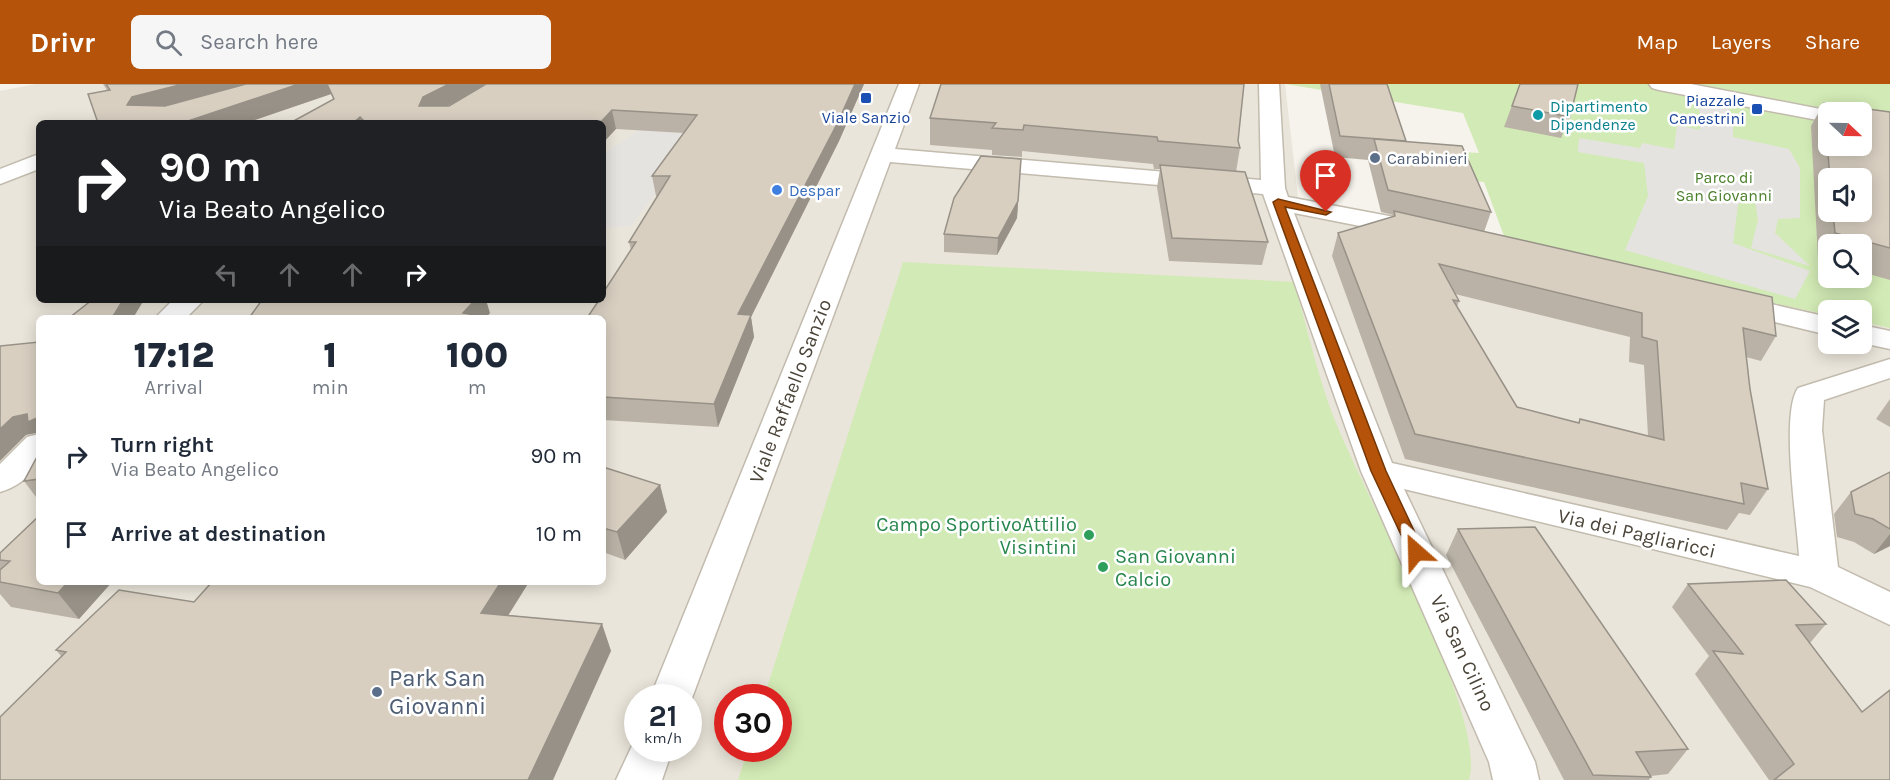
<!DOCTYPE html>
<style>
body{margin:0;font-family:Karla,sans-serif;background:#f6f6f7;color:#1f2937;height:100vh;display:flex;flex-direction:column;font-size:22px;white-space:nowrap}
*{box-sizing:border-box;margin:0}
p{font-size:20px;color:#747a83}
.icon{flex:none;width:33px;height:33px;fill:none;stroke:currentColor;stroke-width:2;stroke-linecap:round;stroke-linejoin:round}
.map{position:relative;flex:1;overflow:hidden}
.details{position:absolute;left:36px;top:231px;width:570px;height:270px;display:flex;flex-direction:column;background:#fff;border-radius:9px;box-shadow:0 3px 15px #0003}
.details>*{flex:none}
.hud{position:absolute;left:36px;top:36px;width:570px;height:183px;border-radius:9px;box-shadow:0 3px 15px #0003;background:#202124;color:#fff;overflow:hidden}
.needle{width:39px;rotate:112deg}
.tools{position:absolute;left:1818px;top:18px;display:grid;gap:12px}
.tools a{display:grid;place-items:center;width:54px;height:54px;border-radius:9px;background:#fff;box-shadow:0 3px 15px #0003;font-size:30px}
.speed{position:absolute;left:624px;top:600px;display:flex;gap:12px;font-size:30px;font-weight:700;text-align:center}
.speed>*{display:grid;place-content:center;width:78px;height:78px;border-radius:50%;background:#fff;box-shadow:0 3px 15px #0003;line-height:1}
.speed small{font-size:15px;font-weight:400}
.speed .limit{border:9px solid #d22;background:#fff;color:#111}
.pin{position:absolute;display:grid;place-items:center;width:51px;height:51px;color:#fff;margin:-62px -26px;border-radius:50% 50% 50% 0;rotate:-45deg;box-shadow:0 0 6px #0007}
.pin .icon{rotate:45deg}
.me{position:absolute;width:66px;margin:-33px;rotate:335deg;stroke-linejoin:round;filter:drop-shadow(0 0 4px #0008)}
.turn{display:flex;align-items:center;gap:21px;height:126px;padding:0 24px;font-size:27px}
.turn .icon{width:78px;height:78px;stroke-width:2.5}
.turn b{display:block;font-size:42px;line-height:51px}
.lanes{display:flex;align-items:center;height:57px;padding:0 24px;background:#0003;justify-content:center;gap:30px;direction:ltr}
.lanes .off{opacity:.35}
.eta{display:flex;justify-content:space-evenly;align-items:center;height:102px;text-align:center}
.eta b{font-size:36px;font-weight:800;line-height:42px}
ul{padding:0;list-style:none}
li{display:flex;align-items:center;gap:18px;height:78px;padding:0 24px}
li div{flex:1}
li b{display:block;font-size:22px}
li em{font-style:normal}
header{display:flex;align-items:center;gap:36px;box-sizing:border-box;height:84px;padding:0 30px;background:#b45309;color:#fff}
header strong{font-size:28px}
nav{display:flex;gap:33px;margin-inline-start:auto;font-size:21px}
.search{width:420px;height:54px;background:#f6f6f7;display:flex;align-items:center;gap:15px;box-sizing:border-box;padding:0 21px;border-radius:9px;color:#747a83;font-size:22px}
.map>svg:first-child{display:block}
.residential{fill:#eae5da;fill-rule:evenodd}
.green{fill:#d2eab5;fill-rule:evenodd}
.parking{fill:#e5e3e0}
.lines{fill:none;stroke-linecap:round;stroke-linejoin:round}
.minor-casing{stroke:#c2bbae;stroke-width:3}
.minor{fill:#fff;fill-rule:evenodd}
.wall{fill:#bab2a6;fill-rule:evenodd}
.shaded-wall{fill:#979187}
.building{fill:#d8cfc1;stroke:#979187;stroke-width:1.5;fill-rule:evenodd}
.route{fill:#b45309;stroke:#753606;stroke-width:1.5}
.transit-dot{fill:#1a4fb4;stroke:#fff;stroke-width:2}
.culture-dot{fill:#0f9aa8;stroke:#fff;stroke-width:2}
.service-dot{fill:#5c6f8a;stroke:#fff;stroke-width:2}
.shop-dot{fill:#3f7fe0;stroke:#fff;stroke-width:2}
.leisure-dot{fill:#2e9e5b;stroke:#fff;stroke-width:2}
.labels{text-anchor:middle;stroke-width:5;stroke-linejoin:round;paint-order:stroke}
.far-transit-label{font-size:16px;fill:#164399;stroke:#fff;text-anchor:end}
.far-culture-label{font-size:16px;fill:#0d838f;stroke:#fff;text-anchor:start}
.far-service-label{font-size:16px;fill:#4e5e75;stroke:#fff;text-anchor:start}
.far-park-label{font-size:16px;fill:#4a7f2a;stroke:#fff}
.far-shop-label{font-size:16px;fill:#366cbe;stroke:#fff;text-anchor:start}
.street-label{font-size:20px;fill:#4b4439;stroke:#fff}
.leisure-label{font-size:20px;fill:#27864d;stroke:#fff;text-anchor:end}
.near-service-label{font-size:24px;fill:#4e5e75;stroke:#fff;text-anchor:start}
</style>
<header>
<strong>Drivr</strong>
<div class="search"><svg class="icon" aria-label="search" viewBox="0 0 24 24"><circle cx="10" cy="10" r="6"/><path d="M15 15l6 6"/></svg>Search here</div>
<nav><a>Map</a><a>Layers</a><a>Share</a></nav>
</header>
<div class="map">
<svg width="1890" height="696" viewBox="0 0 1890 696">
<rect width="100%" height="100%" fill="#f6f3ec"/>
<!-- residential -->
<path class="residential" d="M36,0H1285L1298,113L1828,231V260H1862V238L1890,244V696H0V7ZM39,39H603V216H39ZM39,234H603V498H39ZM638,614H688V664H638ZM728,614H778V664H728Z"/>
<!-- green -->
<g class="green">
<path d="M1285,0H1890V244L1862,238V226H1828V231L1507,160L1484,98L1471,97L1461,68L1479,69L1463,29ZM1828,28H1862V62H1828ZM1828,94H1862V128H1828ZM1828,160H1862V194H1828Z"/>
<path d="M903,178L1294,198C1306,239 1315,281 1329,321C1356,398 1489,630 1469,696H738L748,665L778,664V614L764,613Z"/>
</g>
<!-- parking -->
<g class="parking">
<polygon points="1696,13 1727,19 1733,35 1733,53 1789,65 1800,84 1800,134 1778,135 1775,149 1810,182 1751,164 1758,136 1755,117 1746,112 1738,121 1733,159 1810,187 1795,215 1625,166 1648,112 1644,79 1578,68 1579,54 1640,64 1642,59 1674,65 1677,41 1700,46 1701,34"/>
<polygon points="640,46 836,53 825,87 679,79 631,142 603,144 603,70"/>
</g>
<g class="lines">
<defs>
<g id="minor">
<path d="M899,0H919L895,65L1261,96L1259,0H1279L1285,104L1288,113L1421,138L1430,141L1434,146L1430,151L1421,154L1294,129L1392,379L1799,472C1797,437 1780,330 1798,304L1890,275V294L1824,316L1822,346L1838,483L1890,508V541L1810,503L1404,405L1535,678L1539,696H1493L1489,678L1361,387L1263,110L890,78L692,614L688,622V614H650Z"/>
<polygon points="1649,0 1691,0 1836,28 1828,28 1828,38 1659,6 1652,4"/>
<polygon points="39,70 39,85 0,100 0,85"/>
<polygon points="1731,211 1828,233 1828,251 1721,225 1717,219 1721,213"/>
<polygon points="173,216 204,216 186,234 155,234"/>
<polygon points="1862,241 1890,247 1890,265 1862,259"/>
<path d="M39,350V381C27,394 17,403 0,408V380L27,353Z"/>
<polygon points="638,649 638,664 673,664 662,696 616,696"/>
</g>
</defs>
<!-- minor casing -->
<use href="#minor" class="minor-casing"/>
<!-- minor -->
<use href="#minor" class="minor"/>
</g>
<!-- wall -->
<g class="wall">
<path d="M103,0H864L839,57L751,233L754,253L718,343L603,336V234L631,166L629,158L657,112H656L652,92L684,49L616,45L603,39H290L333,15L331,10L246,39H98L107,6ZM467,11L449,22H447Z"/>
<path d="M1320,0H1387L1406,57L1491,128L1484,148L1776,252L1761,277L1746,273L1750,305L1768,405L1750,431L1739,429L1727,446L1405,375L1332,172L1338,149L1392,133L1393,131L1381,128L1368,76L1335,73ZM1455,210L1630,253L1629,278L1644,281L1648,352L1580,335L1578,339L1517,323L1457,223L1459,217Z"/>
<polygon points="1520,0 1570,33 1561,54 1504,43"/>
<path d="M1824,19L1890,28V196L1862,188V160H1828V178L1818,175L1811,42ZM1828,94H1862V128H1828Z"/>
<polygon points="930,34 1238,57 1240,64 1236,88 1268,158 1262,181 1169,177 1157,103 1160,85 1154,85 1153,80 1022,67 1022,73 992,71 992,66 930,61"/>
<polygon points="1020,91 1017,134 997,171 944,168 944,150"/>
<polygon points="1890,315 1890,343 1876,335"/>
<polygon points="39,369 39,417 24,397"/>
<polygon points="603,383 660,401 667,428 625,476 603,468"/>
<polygon points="1890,388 1890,462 1874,470 1854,458 1837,453 1834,430 1851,408"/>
<polygon points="1458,445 1688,665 1668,690 1651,692 1651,693 1649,696 1564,696 1446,471"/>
<polygon points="0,469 112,498 79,535 11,523 0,510"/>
<polygon points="212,498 529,498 508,531 602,540 611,567 61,572 56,566 194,518"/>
<polygon points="1688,500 1826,540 1810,559 1862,628 1890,696 1769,696 1695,590 1709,572 1672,523"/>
</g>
<!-- shaded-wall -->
<g class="shaded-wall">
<polygon points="183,0 258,0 141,32 127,21 132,13"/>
<polygon points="299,0 327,0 331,10 246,39 182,39"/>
<polygon points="449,0 488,0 429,32 419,22 423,13"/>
<polygon points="855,0 864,0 839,57 751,233 754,253 718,343 714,320 738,230"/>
<polygon points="612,26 616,45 603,59 603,39 600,39"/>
<polygon points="360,33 362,39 353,39"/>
<polygon points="1021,75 1017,134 997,171 998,154"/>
<polygon points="123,216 144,216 133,234 112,234"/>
<polygon points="475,216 486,216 490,229 486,234 463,229"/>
<polygon points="27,330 39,333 39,353 36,349 26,351 0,377 0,345 13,333"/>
<polygon points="660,401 667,428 625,476 617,448"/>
<polygon points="1890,450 1890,462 1874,470"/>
<polygon points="68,498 112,498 79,535 58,509"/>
<polygon points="501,498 529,498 493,556 481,529"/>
<polygon points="602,540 611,567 553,696 528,696"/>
</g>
<!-- building -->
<g class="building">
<polygon points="106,0 183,0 132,13 127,21 165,22 246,0 299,0 182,39 98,39 88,10 110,6"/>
<polygon points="327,0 449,0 423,13 419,22 449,22 486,0 855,0 838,38 738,230 751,231 714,320 603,313 603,234 587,234 599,216 603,216 603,209 636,158 629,158 670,92 652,92 697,31 612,26 600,39 366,39 360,33 353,39 290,39 334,15"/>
<polygon points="941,0 1244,0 1238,57 1240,64 1158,57 1157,53 1024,41 1023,46 992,44 996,39 930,34"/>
<polygon points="1329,0 1387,0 1406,57 1340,52"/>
<polygon points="1520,0 1578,0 1570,33 1512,22"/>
<path d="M1824,19L1890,28V164L1835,149L1833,128H1862V94H1830ZM1828,28H1862V62H1828Z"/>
<polygon points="1374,55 1462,62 1491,128 1388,106"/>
<polygon points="981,72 1021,75 1018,117 998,154 944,150 954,114"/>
<polygon points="1160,81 1245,88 1268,158 1172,154"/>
<path d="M1394,127L1772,213L1776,252L1743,244L1750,305L1768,405L1741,399L1744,420L1415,350L1338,149L1395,132ZM1439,180L1642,229V253L1657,257L1664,356L1580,335L1579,339L1517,323L1453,216L1459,217Z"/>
<polygon points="92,216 123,216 112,234 69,234"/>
<polygon points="262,216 475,216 463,229 492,234 249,234"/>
<polygon points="39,258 39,333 28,338 27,330 13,333 0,345 0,262"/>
<polygon points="39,369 39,395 24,397"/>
<polygon points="603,383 660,401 617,448 603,444"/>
<polygon points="1890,388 1890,445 1873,435 1855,430 1851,408"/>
<polygon points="39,432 39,498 68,498 58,509 0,498 0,486 10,477 0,476 0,469"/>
<polygon points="1535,443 1688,665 1636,668 1651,693 1593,691 1458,445"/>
<polygon points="1786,496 1826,540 1796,541 1862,628 1890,606 1890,696 1774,696 1794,680 1713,567 1743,570 1688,500"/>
<polygon points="212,498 501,498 481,529 602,540 528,696 0,696 0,633 66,568 56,566 119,506 194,518"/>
</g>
<!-- route -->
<polygon class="route" points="1278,115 1331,128 1326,131 1285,123 1386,387 1424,468 1421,472 1411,472 1371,387 1273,118"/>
<!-- markers -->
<g class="transit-dot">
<rect x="860" y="8" width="12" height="12" rx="3"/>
<rect x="1751" y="19" width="12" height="12" rx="3"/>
</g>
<circle class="culture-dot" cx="1538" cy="31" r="6"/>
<g class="service-dot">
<circle cx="1375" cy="74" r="6"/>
<circle cx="377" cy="608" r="6"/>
</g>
<circle class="shop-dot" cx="777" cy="106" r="6"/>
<g class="leisure-dot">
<circle cx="1089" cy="451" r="6"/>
<circle cx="1103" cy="483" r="6"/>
</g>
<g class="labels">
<!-- far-transit labels -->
<g class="far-transit-label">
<text x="1745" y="22">Piazzale<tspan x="1745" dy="18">Canestrini</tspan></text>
<text x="866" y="39" text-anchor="middle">Viale Sanzio</text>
</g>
<!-- far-culture labels -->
<g class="far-culture-label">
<text x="1550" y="28">Dipartimento<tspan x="1550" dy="18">Dipendenze</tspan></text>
</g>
<!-- far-service labels -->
<g class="far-service-label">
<text x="1387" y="80">Carabinieri</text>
</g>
<!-- far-park labels -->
<g class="far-park-label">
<text x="1724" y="99">Parco di<tspan x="1724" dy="18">San Giovanni</tspan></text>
</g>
<!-- far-shop labels -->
<g class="far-shop-label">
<text x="789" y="112">Despar</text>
</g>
<!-- street labels -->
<g class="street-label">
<text transform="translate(790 307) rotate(-69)" y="7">Viale Raffaello Sanzio</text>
<text transform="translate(1637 449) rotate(13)" y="7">Via dei Pagliaricci</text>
<text transform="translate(1463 569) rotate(65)" y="7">Via San Cilino</text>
</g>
<!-- leisure labels -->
<g class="leisure-label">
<text x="1077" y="447">Campo SportivoAttilio<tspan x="1077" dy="23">Visintini</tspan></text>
<text x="1115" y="479" text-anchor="start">San Giovanni<tspan x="1115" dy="23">Calcio</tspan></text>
</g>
<!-- near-service labels -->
<g class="near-service-label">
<text x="389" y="602">Park San<tspan x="389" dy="28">Giovanni</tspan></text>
</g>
</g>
</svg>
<div class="tools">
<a><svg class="needle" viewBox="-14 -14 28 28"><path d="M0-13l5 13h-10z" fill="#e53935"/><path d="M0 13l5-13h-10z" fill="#747a83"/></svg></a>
<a><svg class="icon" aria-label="sound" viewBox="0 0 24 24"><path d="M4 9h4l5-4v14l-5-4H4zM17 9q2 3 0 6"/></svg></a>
<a><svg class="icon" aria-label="search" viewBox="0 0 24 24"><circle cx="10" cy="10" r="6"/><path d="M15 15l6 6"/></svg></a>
<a><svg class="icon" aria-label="layers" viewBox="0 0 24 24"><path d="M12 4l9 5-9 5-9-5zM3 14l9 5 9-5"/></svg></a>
</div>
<div class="speed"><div>21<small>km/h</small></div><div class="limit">30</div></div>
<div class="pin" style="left:1326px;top:128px;background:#d93025"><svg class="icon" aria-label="arrive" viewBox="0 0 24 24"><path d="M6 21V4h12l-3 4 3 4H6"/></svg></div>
<svg class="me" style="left:1416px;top:468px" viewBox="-20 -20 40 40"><path d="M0-17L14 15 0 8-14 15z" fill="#b45309" stroke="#fff" stroke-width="4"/></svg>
<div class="hud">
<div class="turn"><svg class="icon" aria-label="right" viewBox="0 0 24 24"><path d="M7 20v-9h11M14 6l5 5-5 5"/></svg><div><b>90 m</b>Via Beato Angelico</div></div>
<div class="lanes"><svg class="icon off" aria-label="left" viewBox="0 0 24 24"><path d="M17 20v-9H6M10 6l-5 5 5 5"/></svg><svg class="icon off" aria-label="ahead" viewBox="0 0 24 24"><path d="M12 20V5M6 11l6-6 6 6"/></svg><svg class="icon off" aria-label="ahead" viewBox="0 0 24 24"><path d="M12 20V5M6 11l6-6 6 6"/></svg><svg class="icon" aria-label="right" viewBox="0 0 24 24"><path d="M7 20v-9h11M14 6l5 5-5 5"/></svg></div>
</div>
<section class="details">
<div class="eta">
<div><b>17:12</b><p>Arrival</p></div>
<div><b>1</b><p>min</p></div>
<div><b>100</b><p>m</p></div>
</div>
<ul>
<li><svg class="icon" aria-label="right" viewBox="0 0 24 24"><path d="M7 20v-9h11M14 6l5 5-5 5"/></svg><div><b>Turn right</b><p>Via Beato Angelico</p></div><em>90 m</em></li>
<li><svg class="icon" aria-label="arrive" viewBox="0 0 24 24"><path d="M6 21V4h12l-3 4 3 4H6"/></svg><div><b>Arrive at destination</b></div><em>10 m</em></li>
</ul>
</section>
</div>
